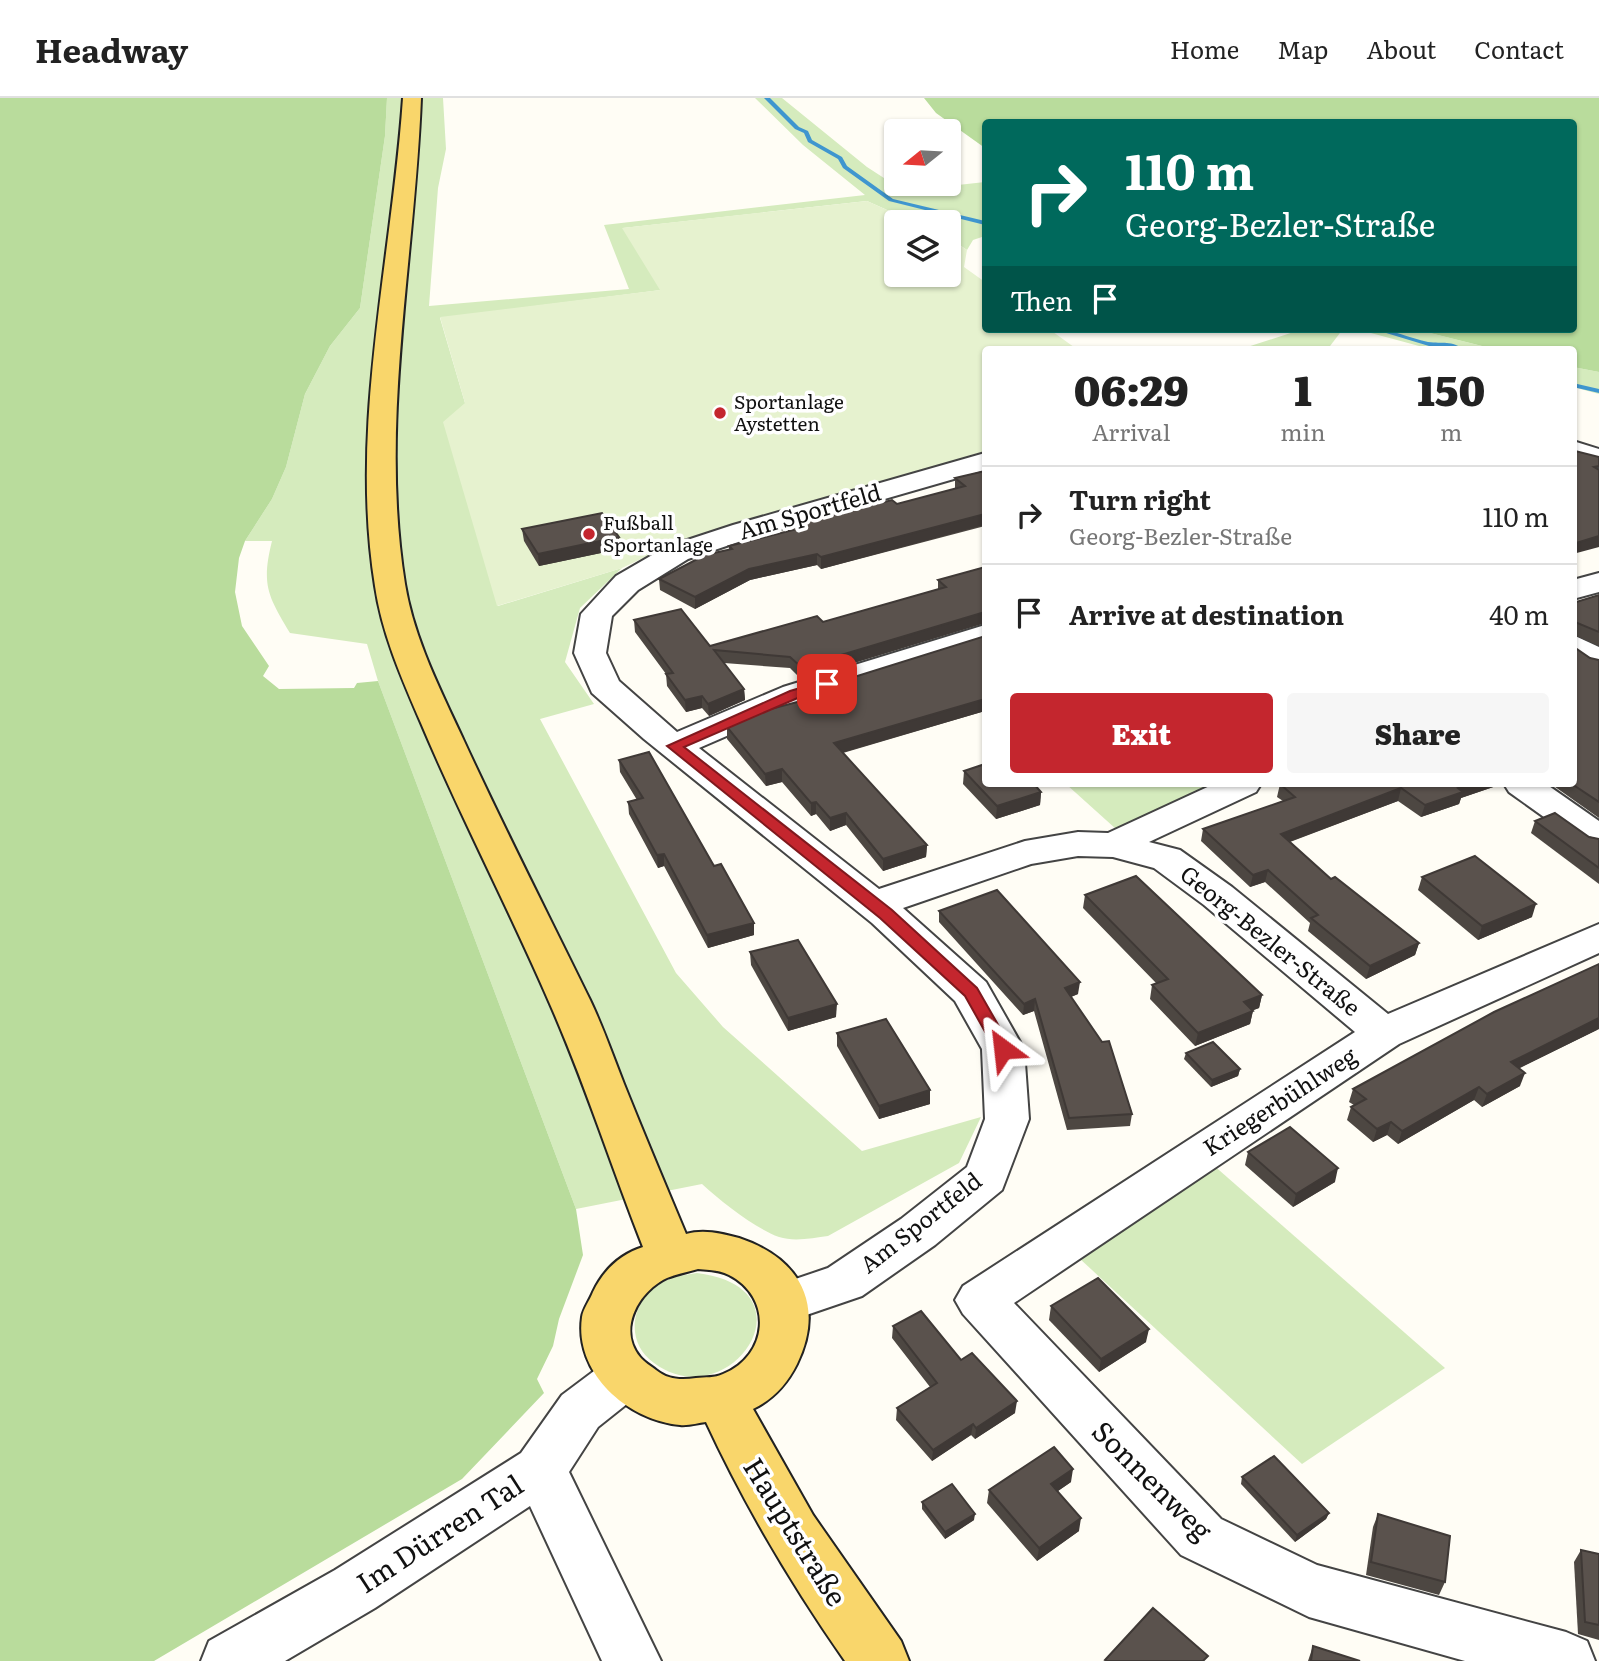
<!DOCTYPE html>
<meta charset="utf-8">
<style>
body{margin:0;font-family:Literata,serif;background:#f6f6f6;color:#222;height:100vh;display:flex;flex-direction:column;font-size:26px;white-space:nowrap}
*{box-sizing:border-box;margin:0}
p{font-size:23px;color:#767676}
.icon{flex:none;width:38px;height:38px;fill:none;stroke:currentColor;stroke-width:2;stroke-linecap:round;stroke-linejoin:round}
.map{position:relative;flex:1;overflow:hidden}
.details{position:absolute;left:982px;top:248px;width:595px;height:441px;display:flex;flex-direction:column;background:#fff;border-radius:7px;box-shadow:0 2px 5px #0004}
.details>*{flex:none}
.hud{position:absolute;left:982px;top:21px;width:595px;height:214px;border-radius:7px;box-shadow:0 2px 5px #0004;background:#00695c;color:#fff;overflow:hidden}
.needle{width:46px;rotate:252deg}
.fabs{position:absolute;left:884px;top:21px;display:grid;gap:14px}
.fabs a{display:grid;place-items:center;width:77px;height:77px;border-radius:7px;background:#fff;box-shadow:0 2px 5px #0004;font-size:35px}
.pin{position:absolute;display:grid;place-items:center;width:60px;height:60px;color:#fff;margin:-30px;border-radius:14px;box-shadow:0 4px 10px #0006}
.me{position:absolute;width:77px;margin:-38px;rotate:330deg;stroke-linejoin:round;filter:drop-shadow(0 0 5px #0008)}
.turn{display:flex;align-items:center;gap:24px;height:147px;padding:0 28px;font-size:32px}
.turn .icon{width:91px;height:91px;stroke-width:2.5}
.turn b{display:block;font-size:49px;line-height:60px}
.then{display:flex;align-items:center;height:66px;padding:0 28px;background:#0003;gap:14px;font-size:26px}
.eta{display:flex;justify-content:space-evenly;align-items:center;height:119px;text-align:center}
.eta b{font-size:42px;font-weight:800;line-height:49px}
.primary-button{display:flex;gap:14px;margin-top:auto;padding:14px 28px}
.primary-button a{flex:1;height:80px;border-radius:7px;background:#c4262e;color:#fff;font-size:28px;font-weight:800;line-height:80px;text-align:center}
.primary-button a+a{background:#f6f6f6;color:#222}
ul{padding:0;list-style:none}
li{display:flex;align-items:center;gap:21px;height:98px;padding:0 28px;border-top:2px solid #e0e0e0}
li div{flex:1}
li b{display:block;font-size:26px}
li em{font-style:normal}
header{display:flex;align-items:center;gap:42px;box-sizing:border-box;height:98px;padding:0 35px;background:#fff;border-bottom:2px solid #e0e0e0}
header strong{font-size:33px}
nav{display:flex;gap:38px;margin-inline-start:auto;font-size:24px}
.map>svg:first-child{display:block}
.green{fill:#d5ebbd}
.forest{fill:#b9dc9c}
.pitch{fill:#e6f2cf}
.lines{fill:none;stroke-linecap:round;stroke-linejoin:round}
.stream{fill:#3f96cf;fill-rule:evenodd}
.minor-casing{stroke:#444;stroke-width:4}
.major-casing{stroke:#222;stroke-width:4}
.minor{fill:#fff;fill-rule:evenodd}
.major{fill:#f9d66b;fill-rule:evenodd}
.wall{fill:#4d4742}
.shaded-wall{fill:#3f3936}
.building{fill:#5a524d;stroke:#3f3936;stroke-width:2}
.route{fill:#c4262e;stroke:#7f191e;stroke-width:2}
.poi-dot{fill:#c4262e;stroke:#fff;stroke-width:2.5}
.labels{text-anchor:middle;stroke-width:7;stroke-linejoin:round;paint-order:stroke}
.far-poi-label{font-size:19px;fill:#111;stroke:#fff;text-anchor:start}
.street-label{font-size:23px;fill:#111;stroke:#fff}
.near-street-label{font-size:28px;fill:#111;stroke:#fff}
</style>
<header>
<strong>Headway</strong>
<nav><a>Home</a><a>Map</a><a>About</a><a>Contact</a></nav>
</header>
<div class="map">
<svg width="1599" height="1563" viewBox="0 0 1599 1563">
<rect width="100%" height="100%" fill="#fffdf5"/>
<!-- green -->
<g class="green">
<path d="M387,0H443L446,51L438,90L429,208L629,191L604,127L865,97L803,47L755,0H782L867,69L904,93L985,84V138L973,142L967,152L949,140L948,124H914L867,103L623,130L661,192L440,220L465,305L498,508L622,470L580,510L565,564L594,606L540,621L676,875L723,929L862,1053L981,1019L959,1065L828,1138C813,1140 794,1144 779,1139C753,1129 723,1105 702,1086L576,1111L378,583L367,546L290,535C268,498 261,487 272,443H245L272,401L286,369L305,296L330,248L360,210L385,38Z"/>
<polygon points="1303,231 1343,231 1327,252 1238,252"/>
<polygon points="1356,231 1414,231 1498,252 1434,252"/>
<polygon points="1573,269 1599,274 1599,296 1573,289"/>
<polygon points="1066,686 1241,686 1126,740"/>
<polygon points="1203,1058 1445,1270 1302,1366 1066,1148"/>
<path d="M697,1175C818,1190 730,1321 654,1265C624,1244 631,1202 661,1185C673,1178 685,1177 697,1175Z"/>
</g>
<!-- forest -->
<g class="forest">
<polygon points="0,0 387,0 385,38 360,210 330,248 305,296 286,369 272,401 245,443 239,460 235,494 242,528 269,568 263,578 279,591 354,590 357,585 378,583 576,1111 583,1157 559,1221 553,1248 537,1281 544,1295 462,1381 154,1563 0,1563"/>
<polygon points="924,0 1599,0 1599,274 1573,269 1573,252 1498,252 1414,231 1573,231 1573,24 985,24 985,50 936,15"/>
</g>
<!-- pitch -->
<polygon class="pitch" points="867,103 914,124 896,124 896,177 948,177 949,140 967,152 964,169 985,184 985,231 1049,231 1078,252 985,252 985,353 658,453 622,470 497,508 443,324 465,305 440,219 660,192 622,130"/>
<g class="lines">
<!-- stream -->
<g class="stream">
<polygon points="764,0 770,0 799,29 808,33 812,42 842,59 847,68 893,101 985,123 985,127 889,103 843,70 838,61 808,44 804,35 795,31"/>
<path d="M1373,231C1392,231 1409,240 1428,244C1443,246 1451,242 1465,252H1456L1448,248H1429Z"/>
<polygon points="1573,285 1599,291 1599,295 1573,289"/>
</g>
<defs>
<g id="minor">
<polygon points="1573,343 1599,351 1599,369 1573,361"/>
<polygon points="985,355 985,372 753,439 688,461 638,492 612,518 606,555 619,583 677,634 783,589 985,527 985,547 807,603 699,650 879,791 1025,743 1078,734 1108,735 1214,686 1261,686 1256,694 1149,744 1180,752 1232,789 1388,916 1599,826 1599,855 1399,946 1014,1205 1221,1421 1317,1467 1566,1534 1587,1543 1595,1563 1465,1563 1309,1519 1181,1457 963,1216 955,1202 963,1188 1355,934 1204,807 1154,770 1113,759 1078,758 1031,766 903,810 986,884 1024,951 1029,1021 1002,1092 935,1147 862,1198 783,1225 766,1219 758,1205 766,1191 828,1170 901,1121 967,1069 985,1021 982,951 955,903 872,825 644,641 592,595 574,555 581,516 616,478 666,449 733,427"/>
<polygon points="1599,475 1599,494 1573,501 1573,482"/>
<polygon points="1573,537 1599,549 1599,573 1587,570 1573,561"/>
<polygon points="1504,686 1546,686 1599,723 1599,753 1586,749 1509,694"/>
<polygon points="624,1257 642,1264 650,1279 642,1294 598,1329 569,1374 661,1563 602,1563 530,1408 375,1510 285,1563 201,1563 209,1543 335,1472 521,1355 562,1297 606,1264"/>
</g>
<path id="major" d="M403,0H421C415,161 379,325 405,486C414,541 441,593 464,643C504,730 548,816 590,902C603,929 613,958 624,986C644,1036 665,1086 686,1136C703,1131 721,1135 739,1140C799,1160 826,1206 797,1266C787,1286 774,1301 753,1311L813,1417L901,1543L909,1563H845C792,1487 745,1408 706,1324C698,1325 688,1328 680,1327C627,1322 574,1275 582,1219C583,1211 590,1202 593,1194C603,1173 620,1156 643,1149C611,1068 585,985 550,906C509,811 461,720 421,625C402,581 382,536 375,488C349,327 392,161 403,0ZM698,1171C708,1172 720,1172 729,1177C774,1200 768,1258 723,1276C715,1280 705,1279 696,1280C682,1282 668,1282 656,1272C651,1268 644,1264 640,1259C617,1231 639,1193 667,1180C677,1176 688,1174 698,1171Z"/>
</defs>
<!-- minor casing -->
<use href="#minor" class="minor-casing"/>
<!-- major casing -->
<use href="#major" class="major-casing"/>
<!-- minor -->
<use href="#minor" class="minor"/>
<!-- major -->
<use href="#major" class="major"/>
</g>
<!-- wall -->
<g class="wall">
<polygon points="985,373 985,428 821,471 817,467 750,482 695,511 660,492 659,481 729,452 729,448 788,433 788,428 897,406 955,391 955,380"/>
<polygon points="522,431 620,451 539,468 524,443"/>
<polygon points="985,469 985,525 801,581 790,570 724,565 744,591 745,602 709,618 702,610 686,614 667,588 666,576 635,534 634,522 710,548 823,524 938,491 938,482"/>
<polygon points="1599,497 1599,548 1574,537 1574,549 1590,560 1599,562 1599,720 1551,686 1573,686 1573,505"/>
<polygon points="985,538 985,613 843,655 927,747 926,759 883,773 846,727 830,733 816,716 811,718 782,684 766,688 727,641 727,629 821,597 822,589"/>
<polygon points="619,662 754,837 708,850 664,768 658,770 629,716 628,704 637,702 620,674"/>
<polygon points="964,673 1041,694 1040,707 996,721 963,686"/>
<polygon points="1280,686 1502,686 1461,700 1459,706 1421,719 1398,703 1290,744 1331,781 1419,845 1415,857 1366,881 1308,833 1310,825 1265,784 1250,789 1201,743 1203,731 1283,703 1277,699"/>
<polygon points="1535,723 1599,741 1599,786 1531,735"/>
<polygon points="1422,779 1532,819 1478,842 1418,792"/>
<polygon points="1085,797 1262,897 1259,910 1253,912 1250,926 1195,948 1150,901 1152,887 1157,886 1083,810"/>
<polygon points="939,813 1078,896 1071,899 1132,1016 1130,1028 1067,1032 1034,913 1023,917 939,824"/>
<polygon points="750,854 836,919 788,933 751,867"/>
<polygon points="1599,931 1519,970 1520,988 1482,1009 1474,1002 1398,1046 1387,1037 1373,1044 1347,1022 1351,1009 1354,1007 1349,1004 1353,991"/>
<polygon points="837,935 930,1006 879,1021 837,948"/>
<polygon points="1186,955 1240,971 1238,978 1211,989 1184,961"/>
<polygon points="1248,1054 1335,1084 1293,1109 1245,1067"/>
<polygon points="1051,1208 1146,1244 1099,1274 1049,1222"/>
<polygon points="893,1228 961,1262 1015,1315 975,1341 971,1337 932,1363 896,1322 897,1310 930,1289 892,1240"/>
<polygon points="1242,1379 1329,1415 1326,1421 1295,1444 1241,1386"/>
<polygon points="1071,1384 1058,1393 1079,1433 1037,1463 987,1405 989,1392"/>
<polygon points="922,1404 974,1422 945,1441 922,1411"/>
<polygon points="1378,1416 1445,1484 1439,1497 1366,1477 1373,1429"/>
<polygon points="1581,1452 1599,1456 1599,1542 1578,1536 1574,1464"/>
<polygon points="1313,1548 1360,1563 1308,1563"/>
</g>
<!-- shaded-wall -->
<g class="shaded-wall">
<polygon points="985,416 984,427 821,471 821,459"/>
<polygon points="1599,438 1599,449 1573,456 1573,446"/>
<polygon points="619,439 620,451 539,468 538,456"/>
<polygon points="817,456 817,467 750,482 695,511 695,499 749,471"/>
<polygon points="985,514 985,525 801,581 801,569"/>
<polygon points="744,591 745,602 709,618 708,606"/>
<polygon points="702,598 702,610 686,614 685,602"/>
<polygon points="985,601 985,613 834,657 834,645"/>
<polygon points="782,671 782,684 766,688 765,676"/>
<polygon points="1470,686 1502,686 1461,700 1459,706 1421,719 1425,707 1458,690"/>
<polygon points="1401,690 1398,703 1278,748 1281,736"/>
<polygon points="1041,694 1040,707 996,721 997,708"/>
<polygon points="816,704 816,716 811,718 811,705"/>
<polygon points="846,715 846,727 830,733 830,720"/>
<polygon points="927,747 926,759 883,773 883,761"/>
<polygon points="664,756 664,768 658,770 657,757"/>
<polygon points="1268,772 1265,784 1250,789 1253,777"/>
<polygon points="1536,806 1532,819 1478,842 1482,828"/>
<polygon points="754,825 754,837 708,850 707,837"/>
<polygon points="1419,845 1415,857 1366,881 1370,868"/>
<polygon points="1080,884 1078,896 1063,902 1065,890"/>
<polygon points="1262,897 1259,910 1241,917 1244,904"/>
<polygon points="1035,901 1034,913 1023,917 1024,906"/>
<polygon points="837,906 836,919 788,933 788,920"/>
<polygon points="1253,913 1250,926 1195,948 1198,935"/>
<polygon points="1599,920 1599,931 1506,977 1511,964"/>
<polygon points="1240,971 1238,978 1211,989 1212,982"/>
<polygon points="1525,975 1520,988 1482,1009 1487,996"/>
<polygon points="1479,989 1474,1002 1398,1046 1402,1033"/>
<polygon points="930,992 930,1006 879,1021 879,1008"/>
<polygon points="1391,1024 1387,1037 1373,1044 1377,1031"/>
<polygon points="1338,1070 1335,1084 1293,1109 1296,1096"/>
<polygon points="1149,1231 1146,1244 1099,1274 1101,1261"/>
<polygon points="1017,1303 1015,1315 975,1341 976,1330"/>
<polygon points="973,1326 971,1337 932,1363 933,1352"/>
<polygon points="1073,1371 1071,1384 1049,1399 1051,1386"/>
<polygon points="1329,1415 1326,1421 1295,1444 1297,1437"/>
<polygon points="975,1416 974,1422 945,1441 945,1434"/>
<polygon points="1081,1420 1079,1433 1037,1463 1039,1450"/>
</g>
<!-- building -->
<g class="building">
<polygon points="1573,348 1575,353 1599,359 1599,368 1594,369 1599,372 1599,438 1573,446"/>
<polygon points="985,373 985,416 821,459 817,456 749,471 695,499 659,481 705,457 732,451 729,448 793,432 788,428 892,402 897,406 965,388 955,380"/>
<polygon points="602,415 619,439 538,456 522,431"/>
<polygon points="985,469 985,514 801,569 790,559 714,552 744,591 708,606 702,598 685,602 666,576 673,575 634,522 681,511 710,548 817,518 823,524 946,489 938,482"/>
<polygon points="1599,497 1599,534 1575,524 1574,549 1590,560 1599,562 1599,704 1572,686 1573,686 1573,505"/>
<polygon points="985,538 985,601 834,645 927,747 883,761 846,715 830,720 816,704 811,705 782,671 765,676 727,629 763,613 828,596 822,589"/>
<polygon points="649,654 714,768 721,766 754,825 707,837 664,756 657,757 628,704 643,700 619,662"/>
<polygon points="985,666 985,686 1034,686 1041,694 997,708 964,673"/>
<polygon points="1280,686 1470,686 1458,690 1463,694 1425,707 1401,690 1281,736 1331,781 1335,779 1419,845 1370,868 1311,820 1318,817 1268,772 1253,777 1203,731 1295,699"/>
<polygon points="1555,715 1589,739 1599,741 1599,770 1535,723"/>
<polygon points="1475,758 1536,806 1482,828 1422,779"/>
<polygon points="1136,778 1262,897 1244,904 1253,913 1198,935 1152,887 1168,881 1085,797"/>
<polygon points="997,792 1080,884 1065,890 1102,944 1109,943 1132,1016 1069,1020 1035,901 1024,906 939,813"/>
<polygon points="798,842 837,906 788,920 750,854"/>
<polygon points="1599,866 1599,920 1511,964 1525,975 1487,996 1479,989 1402,1033 1391,1024 1377,1031 1351,1009 1366,1001 1353,991 1494,914"/>
<polygon points="886,921 930,992 879,1008 837,935"/>
<polygon points="1213,944 1240,971 1212,982 1186,955"/>
<polygon points="1290,1029 1338,1070 1296,1096 1248,1054"/>
<polygon points="1098,1180 1149,1231 1101,1261 1051,1208"/>
<polygon points="921,1213 961,1262 972,1255 1017,1303 976,1330 973,1326 933,1352 897,1310 937,1285 893,1228"/>
<polygon points="1054,1349 1073,1371 1051,1386 1081,1420 1039,1450 989,1392"/>
<polygon points="1274,1358 1329,1415 1297,1437 1242,1379"/>
<polygon points="952,1386 975,1416 945,1434 922,1404"/>
<polygon points="1378,1416 1450,1438 1445,1484 1371,1464"/>
<polygon points="1581,1452 1599,1456 1599,1527 1585,1524"/>
<polygon points="1153,1510 1208,1558 1203,1563 1107,1563 1105,1562"/>
<polygon points="1313,1548 1360,1563 1311,1563"/>
</g>
<!-- route -->
<polygon class="route" points="827,582 832,583 832,589 800,599 684,649 892,812 977,890 1012,951 1010,955 997,955 965,898 880,820 667,648 790,593"/>
<!-- markers -->
<g class="poi-dot">
<circle cx="720" cy="315" r="7"/>
<circle cx="589" cy="436" r="7"/>
</g>
<g class="labels">
<!-- far-poi labels -->
<g class="far-poi-label">
<text x="734" y="311">Sportanlage<tspan x="734" dy="22">Aystetten</tspan></text>
<text x="603" y="432">Fußball<tspan x="603" dy="22">Sportanlage</tspan></text>
</g>
<!-- street labels -->
<g class="street-label">
<text transform="translate(810 414) rotate(-16)" y="8">Am Sportfeld</text>
<text transform="translate(1270 843) rotate(39)" y="8">Georg-Bezler-Straße</text>
<text transform="translate(1280 1004) rotate(-33)" y="8">Kriegerbühlweg</text>
<text transform="translate(921 1125) rotate(-38)" y="8">Am Sportfeld</text>
</g>
<!-- near-street labels -->
<g class="near-street-label">
<text transform="translate(1152 1383) rotate(45)" y="10">Sonnenweg</text>
<text transform="translate(795 1434) rotate(58)" y="10">Hauptstraße</text>
<text transform="translate(440 1436) rotate(-33)" y="10">Im Dürren Tal</text>
</g>
</g>
</svg>
<div class="fabs">
<a><svg class="needle" viewBox="-14 -14 28 28"><path d="M0-13l5 13h-10z" fill="#e53935"/><path d="M0 13l5-13h-10z" fill="#767676"/></svg></a>
<a><svg class="icon" aria-label="layers" viewBox="0 0 24 24"><path d="M12 4l9 5-9 5-9-5zM3 14l9 5 9-5"/></svg></a>
</div>
<div class="pin" style="left:827px;top:586px;background:#d93025"><svg class="icon" aria-label="arrive" viewBox="0 0 24 24"><path d="M6 21V4h12l-3 4 3 4H6"/></svg></div>
<svg class="me" style="left:1003px;top:951px" viewBox="-20 -20 40 40"><path d="M0-17L14 15 0 8-14 15z" fill="#c4262e" stroke="#fff" stroke-width="4"/></svg>
<div class="hud">
<div class="turn"><svg class="icon" aria-label="right" viewBox="0 0 24 24"><path d="M7 20v-9h11M14 6l5 5-5 5"/></svg><div><b>110 m</b>Georg-Bezler-Straße</div></div>
<div class="then">Then<svg class="icon" aria-label="arrive" viewBox="0 0 24 24"><path d="M6 21V4h12l-3 4 3 4H6"/></svg></div>
</div>
<section class="details">
<div class="eta">
<div><b>06:29</b><p>Arrival</p></div>
<div><b>1</b><p>min</p></div>
<div><b>150</b><p>m</p></div>
</div>
<ul>
<li><svg class="icon" aria-label="right" viewBox="0 0 24 24"><path d="M7 20v-9h11M14 6l5 5-5 5"/></svg><div><b>Turn right</b><p>Georg-Bezler-Straße</p></div><em>110 m</em></li>
<li><svg class="icon" aria-label="arrive" viewBox="0 0 24 24"><path d="M6 21V4h12l-3 4 3 4H6"/></svg><div><b>Arrive at destination</b></div><em>40 m</em></li>
</ul>
<div class="primary-button"><a>Exit</a><a>Share</a></div>
</section>
</div>
